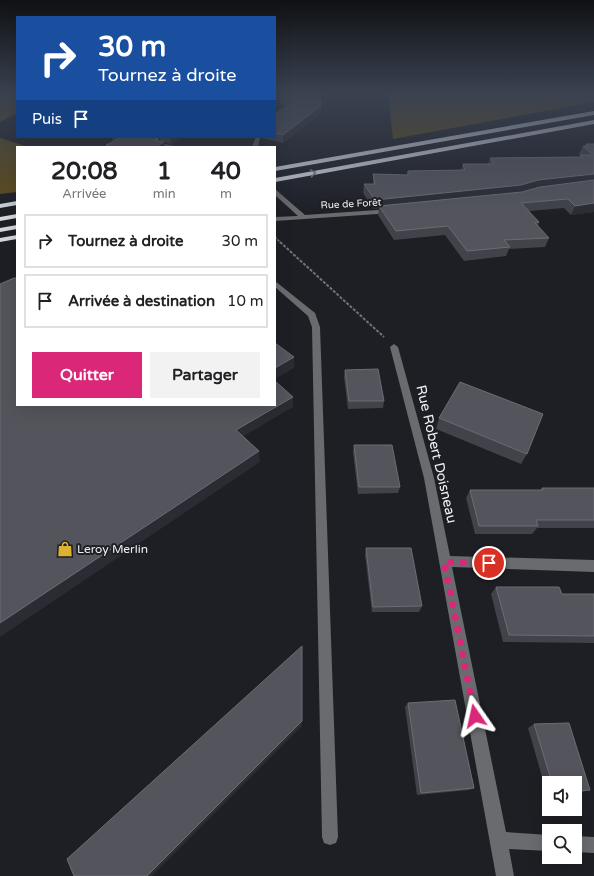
<!DOCTYPE html>
<html lang="fr">
<meta charset="utf-8">
<style>
body{margin:0;font-family:"Varela Round",sans-serif;background:#f2f2f2;color:#202124;height:100vh;display:flex;flex-direction:column;font-size:15px;white-space:nowrap}
*{box-sizing:border-box;margin:0}
p{font-size:13px;color:#757577}
.icon{flex:none;width:22px;height:22px;fill:none;stroke:currentColor;stroke-width:2;stroke-linecap:round;stroke-linejoin:round}
.map{position:relative;flex:1;overflow:hidden}
.side{position:absolute;left:16px;top:146px;width:260px;height:260px;display:flex;flex-direction:column;background:#fff;border-radius:0px;box-shadow:0 4px 16px #0002}
.side>*{flex:none}
.hud{position:absolute;left:16px;top:16px;width:260px;height:122px;border-radius:0px;box-shadow:0 4px 16px #0002;background:#1a4fa0;color:#fff;overflow:hidden}
.tools{position:absolute;left:542px;top:776px;display:grid;gap:8px}
.tools a{display:grid;place-items:center;width:40px;height:40px;border-radius:0px;background:#fff;box-shadow:0 4px 16px #0002;font-size:20px}
.pin{position:absolute;display:grid;place-items:center;width:34px;height:34px;color:#fff;margin:-17px;border:2px solid #fff;border-radius:50%;box-shadow:0 1px 4px #0007}
.me{position:absolute;width:44px;margin:-22px;rotate:349deg;stroke-linejoin:round;filter:drop-shadow(0 0 3px #0008)}
.turn{display:flex;align-items:center;gap:14px;height:84px;padding:0 16px;font-size:18px}
.turn .icon{width:52px;height:52px;stroke-width:2.5}
.turn b{display:block;font-size:28px;line-height:34px}
.then{display:flex;align-items:center;height:38px;padding:0 16px;background:#0003;gap:8px;font-size:15px}
.eta{display:flex;justify-content:space-evenly;align-items:center;height:68px;text-align:center}
.eta b{font-size:24px;font-weight:700;line-height:28px}
.cta{display:flex;gap:8px;margin-top:auto;padding:8px 16px}
.cta a{flex:1;height:46px;border-radius:0px;background:#db2777;color:#fff;font-size:16px;font-weight:700;line-height:46px;text-align:center}
.cta a+a{background:#f2f2f2;color:#202124}
ul{padding:0;list-style:none}
li{display:flex;align-items:center;gap:12px;height:54px;margin:0 8px 6px;padding:0 8px;border:2px solid #e0e0e0;border-radius:0px}
li div{flex:1}
li b{display:block;font-size:15px}
li em{font-style:normal}
.map>svg:first-child{display:block}
.forest{fill:#604d1a}
.lines{fill:none;stroke-linecap:round;stroke-linejoin:round}
.path-far1{stroke:#727379;stroke-width:1.5;stroke-dasharray:2.5 1;stroke-linecap:butt}
.path{stroke:#727379;stroke-width:2;stroke-dasharray:3 1.5;stroke-linecap:butt}
.lane{fill:#6a6b6e;fill-rule:evenodd}
.street{fill:#6a6b6e;fill-rule:evenodd}
.highway{fill:#d4d7e0;fill-rule:evenodd}
.wall{fill:#41424a}
.shaded-wall{fill:#2b2c33}
.building{fill:#54555c;stroke:#6c6d74}
.oneway{stroke:#787b82}
.route{stroke:#db2777;stroke-width:7;stroke-dasharray:0 12.6}
.labels{text-anchor:middle;stroke-width:4;stroke-linejoin:round;paint-order:stroke}
.far-street-label{font-size:10px;fill:#eff0f5;stroke:#1d1f25}
.poi-label{font-size:12px;fill:#eff0f5;stroke:#1d1f25;text-anchor:start}
.near-street-label{font-size:14px;fill:#eff0f5;stroke:#1d1f25}
</style>
<div class="map">
<svg width="594" height="876" viewBox="0 0 594 876">
<rect width="100%" height="100%" fill="#1d1f25"/>
<!-- forest -->
<g class="forest">
<polygon points="0,92 17,92 17,113 0,122"/>
<polygon points="388,92 594,92 594,102 393,139"/>
<polygon points="0,138 29,147 17,147 17,192 0,194"/>
</g>
<g class="lines">
<!-- path-far1 -->
<polyline class="path-far1" points="275,237 281,243"/>
<!-- path -->
<polyline class="path" points="280,242 384,337"/>
<!-- lane -->
<polygon class="lane" points="275,281 315,313 320,327 338,837 336,843 330,845 324,843 322,837 312,327 308,316 275,287"/>
<!-- street -->
<g class="street">
<polygon points="154,137 158,137 159,143 180,147 155,145"/>
<polygon points="256,137 260,137 258,147 252,147"/>
<polygon points="275,189 305,215 392,209 395,211 392,213 275,221 275,217 298,216 275,195"/>
<polygon points="394,344 398,347 434,478 450,556 594,560 594,572 452,567 506,832 549,835 549,851 509,849 514,876 496,876 424,478 390,347"/>
<polygon points="575,836 594,837 594,853 575,852"/>
</g>
<!-- highway -->
<g class="highway">
<polygon points="594,111 594,115 275,171 275,167"/>
<polygon points="594,120 594,124 275,182 275,178"/>
<polygon points="17,201 17,205 0,208 0,204"/>
<polygon points="17,214 17,218 0,221 0,217"/>
<polygon points="17,225 17,229 0,232 0,228"/>
<polygon points="17,235 17,239 0,242 0,238"/>
</g>
</g>
<!-- wall -->
<g class="wall">
<polygon points="321,92 321,114 283,143 261,138 261,137 275,137 275,114 287,106 280,105 280,97"/>
<polygon points="112,137 153,137 153,140 160,141 159,137 182,137 171,144 164,142 165,147 107,147 106,145 113,142"/>
<polygon points="586,144 594,144 594,212 571,215 564,208 529,211 539,222 538,225 549,238 545,247 509,249 506,256 464,261 445,235 394,240 378,215 379,208 374,209 363,193 364,184 373,184 373,174 407,175 408,171 461,170 463,164 488,164 490,158 580,157 581,155 579,154 583,146 585,146"/>
<polygon points="345,370 384,401 383,408 348,409 344,377"/>
<polygon points="439,418 527,454 521,464 436,429"/>
<polygon points="354,445 400,487 398,493 358,494 353,452"/>
<polygon points="542,488 594,488 594,528 537,528 532,534 475,534 466,498 470,490 540,490"/>
<polygon points="366,548 422,606 419,612 372,612 365,555"/>
<polygon points="496,587 562,594 594,594 594,643 503,642 491,594"/>
<polygon points="408,703 474,788 469,790 417,795 405,707"/>
<polygon points="534,724 590,790 582,792 575,792 575,783 549,783 549,794 547,794 528,728"/>
</g>
<!-- shaded-wall -->
<g class="shaded-wall">
<polygon points="321,92 321,114 283,143 283,135"/>
<polygon points="172,137 182,137 171,144 170,138"/>
<polygon points="164,142 165,147 155,147"/>
<polygon points="594,174 594,182 518,194 379,206 379,208 374,209 375,200 538,180"/>
<polygon points="594,203 594,212 571,215 575,206"/>
<polygon points="294,357 294,368 275,379 275,368"/>
<polygon points="293,397 293,407 237,440 236,430"/>
<polygon points="259,451 260,462 0,637 0,623"/>
<polygon points="302,721 302,726 152,876 147,876"/>
</g>
<!-- building -->
<g class="building">
<polygon points="288,92 321,92 321,106 283,135 275,133 275,114 296,100 280,97"/>
<polygon points="116,137 152,137 153,140 164,142 155,147 114,147 106,145 120,138"/>
<polygon points="586,144 594,144 594,174 538,180 521,185 375,200 364,184 375,184 373,174 408,175 408,171 465,170 463,164 494,164 490,158 583,157 580,155 593,155 583,146 588,146"/>
<polygon points="594,180 594,203 575,206 568,199 521,203 539,222 535,223 549,238 504,240 510,247 467,251 448,226 396,231 379,206 522,192 540,187"/>
<polygon points="14,278 17,278 17,405 275,405 275,381 293,397 236,430 259,451 0,623 0,284"/>
<polygon points="275,343 294,357 275,368"/>
<polygon points="378,369 384,401 349,401 345,370"/>
<polygon points="460,382 543,414 527,454 439,418"/>
<polygon points="354,445 392,445 400,487 359,487"/>
<polygon points="542,488 594,488 594,520 536,520 538,526 479,526 470,490 543,490"/>
<polygon points="366,548 411,548 422,606 373,607"/>
<polygon points="496,587 559,587 562,594 594,594 594,636 509,635"/>
<polygon points="302,646 302,721 147,876 74,876 67,859"/>
<polygon points="455,700 474,788 421,793 408,703"/>
<polygon points="569,723 590,790 575,791 575,783 552,783 534,724"/>
</g>
<!-- one-way arrows -->
<defs><path id="oneway-chevron" d="M-2-3.5L2.5 0L-2 3.5" fill="none" stroke-width="1.6" stroke-linecap="round" stroke-linejoin="round"/></defs>
<use class="oneway" href="#oneway-chevron" transform="translate(313 173) rotate(-10)"/>
<!-- sky -->
<linearGradient id="sky" x2="0" y2="1"><stop stop-color="#101114"/><stop offset="0.43" stop-color="#3a4251"/><stop offset="1" stop-color="#3a4251" stop-opacity="0"/></linearGradient>
<rect width="594" height="215" fill="url(#sky)"/>
<g class="lines">
<!-- route -->
<polyline class="route" points="475,716 444,562 489,563"/>
</g>
<!-- icons -->
<defs>
<symbol id="shop-bare" viewBox="-9 -9 18 18"><path d="M-5-2.5h2.3a2.7 3.5 0 0 1 5.4 0H5L5.5 6h-11ZM-1.5-2.5h3a1.5 2.3 0 0 0-3 0Z" fill="#ddb133" stroke="#1d1f25" stroke-width="2.5" paint-order="stroke"/></symbol>
</defs>
<g fill-rule="evenodd">
<use href="#shop-bare" x="54" y="538" width="22" height="22"/>
</g>
<g class="labels">
<!-- far-street labels -->
<g class="far-street-label">
<text transform="translate(351 203) rotate(-3)" y="4">Rue de Forêt</text>
</g>
<!-- poi labels -->
<g class="poi-label">
<text x="77" y="553">Leroy Merlin</text>
</g>
<!-- near-street labels -->
<g class="near-street-label">
<text transform="translate(437 454) rotate(77)" y="5">Rue Robert Doisneau</text>
</g>
</g>
</svg>
<div class="tools">
<a><svg class="icon" aria-label="sound" viewBox="0 0 24 24"><path d="M4 9h4l5-4v14l-5-4H4zM17 9q2 3 0 6"/></svg></a>
<a><svg class="icon" aria-label="search" viewBox="0 0 24 24"><circle cx="10" cy="10" r="6"/><path d="M15 15l6 6"/></svg></a>
</div>
<div class="pin" style="left:489px;top:563px;background:#d93025"><svg class="icon" aria-label="arrive" viewBox="0 0 24 24"><path d="M6 21V4h12l-3 4 3 4H6"/></svg></div>
<svg class="me" style="left:475px;top:716px" viewBox="-20 -20 40 40"><path d="M0-17L14 15 0 8-14 15z" fill="#db2777" stroke="#fff" stroke-width="4"/></svg>
<div class="hud">
<div class="turn"><svg class="icon" aria-label="right" viewBox="0 0 24 24"><path d="M7 20v-9h11M14 6l5 5-5 5"/></svg><div><b>30 m</b>Tournez à droite</div></div>
<div class="then">Puis<svg class="icon" aria-label="arrive" viewBox="0 0 24 24"><path d="M6 21V4h12l-3 4 3 4H6"/></svg></div>
</div>
<section class="side">
<div class="eta">
<div><b>20:08</b><p>Arrivée</p></div>
<div><b>1</b><p>min</p></div>
<div><b>40</b><p>m</p></div>
</div>
<ul>
<li><svg class="icon" aria-label="right" viewBox="0 0 24 24"><path d="M7 20v-9h11M14 6l5 5-5 5"/></svg><div><b>Tournez à droite</b></div><em>30 m</em></li>
<li><svg class="icon" aria-label="arrive" viewBox="0 0 24 24"><path d="M6 21V4h12l-3 4 3 4H6"/></svg><div><b>Arrivée à destination</b></div><em>10 m</em></li>
</ul>
<div class="cta"><a>Quitter</a><a>Partager</a></div>
</section>
</div>
